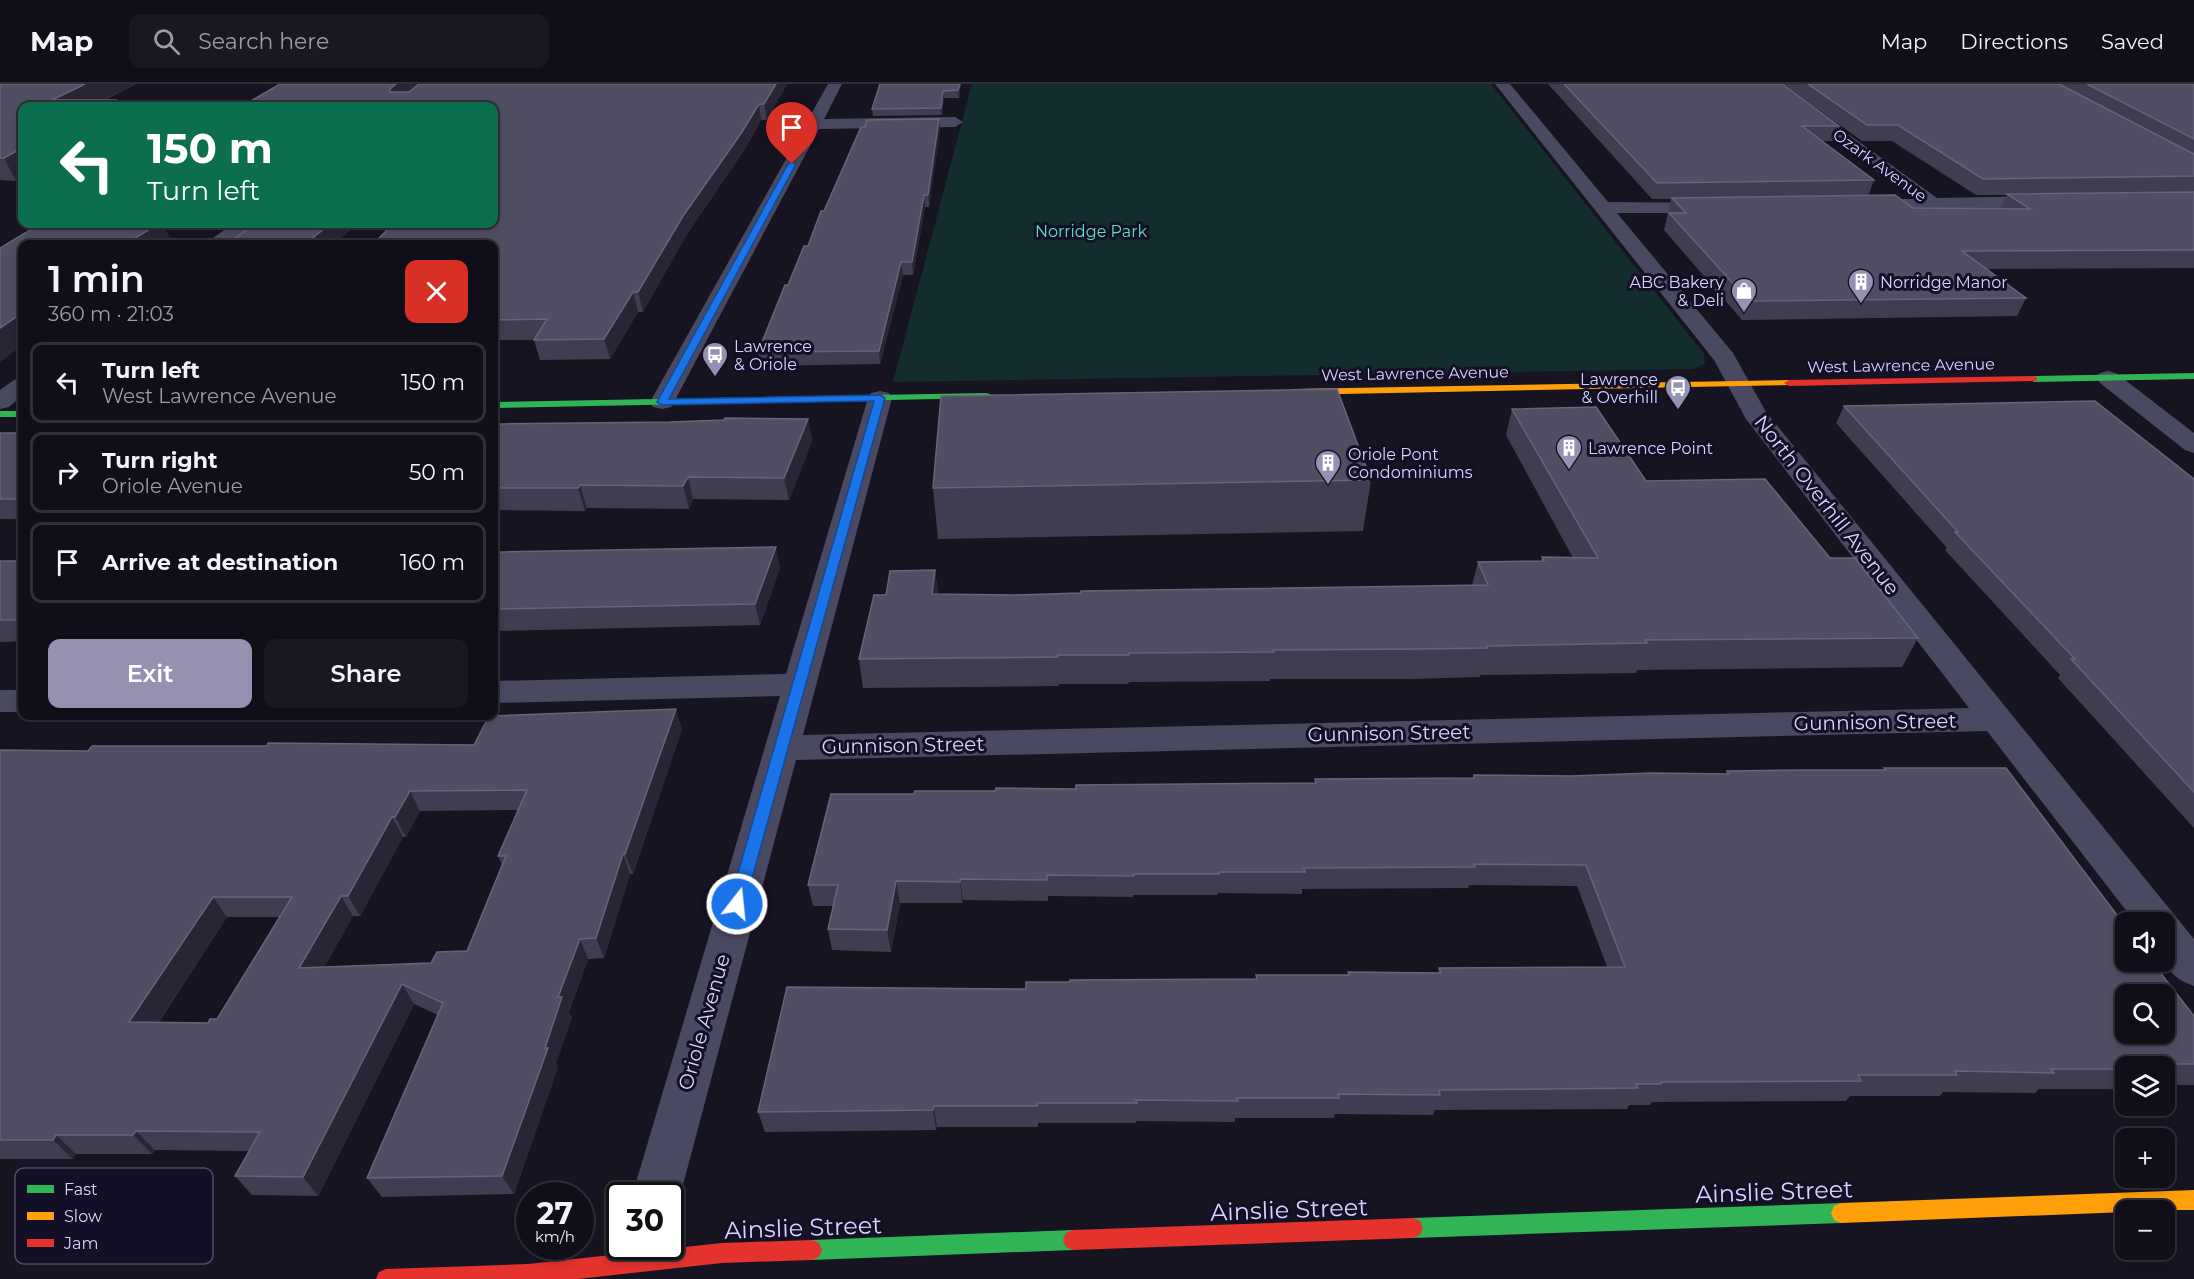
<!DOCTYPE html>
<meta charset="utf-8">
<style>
body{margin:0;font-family:Montserrat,sans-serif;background:#191822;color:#f1f3f6;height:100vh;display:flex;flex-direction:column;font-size:22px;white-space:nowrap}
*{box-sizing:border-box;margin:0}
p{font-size:20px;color:#9c9ca2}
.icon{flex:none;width:33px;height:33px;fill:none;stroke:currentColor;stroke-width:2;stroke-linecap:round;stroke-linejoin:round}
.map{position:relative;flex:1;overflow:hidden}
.panel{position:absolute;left:18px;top:156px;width:480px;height:480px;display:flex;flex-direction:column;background:#100f19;border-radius:12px;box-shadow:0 3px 9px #0003,0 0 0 2px #302f38}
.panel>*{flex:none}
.banner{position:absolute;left:18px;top:18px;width:480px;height:126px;border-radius:12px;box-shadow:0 3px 9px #0003,0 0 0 2px #302f38;background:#0b6e4f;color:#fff;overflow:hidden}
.fabs{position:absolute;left:2115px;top:828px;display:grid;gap:12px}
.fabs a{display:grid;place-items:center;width:60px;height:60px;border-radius:12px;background:#100f19;box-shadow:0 3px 9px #0003,0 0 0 2px #302f38;font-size:30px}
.speed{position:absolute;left:516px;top:1098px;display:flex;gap:12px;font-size:30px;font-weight:700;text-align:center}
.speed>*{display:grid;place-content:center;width:78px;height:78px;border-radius:50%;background:#100f19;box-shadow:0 3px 9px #0003,0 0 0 2px #302f38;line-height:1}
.speed small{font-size:15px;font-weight:400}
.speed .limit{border:3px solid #111;border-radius:9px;background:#fff;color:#111}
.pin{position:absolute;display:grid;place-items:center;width:51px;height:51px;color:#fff;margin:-62px -26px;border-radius:50% 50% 50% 0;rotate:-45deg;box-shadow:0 0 6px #0007}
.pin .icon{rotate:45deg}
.me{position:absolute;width:66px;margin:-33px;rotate:16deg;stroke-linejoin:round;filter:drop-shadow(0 0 4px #0008)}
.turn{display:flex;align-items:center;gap:21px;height:126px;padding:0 30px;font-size:27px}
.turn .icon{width:78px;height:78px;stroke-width:2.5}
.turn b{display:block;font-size:42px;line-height:51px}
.round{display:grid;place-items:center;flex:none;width:63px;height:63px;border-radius:12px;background:#191822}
.headline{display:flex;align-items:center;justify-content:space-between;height:102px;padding:0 30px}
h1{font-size:36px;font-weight:600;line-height:45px}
.cta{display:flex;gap:12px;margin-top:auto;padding:12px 30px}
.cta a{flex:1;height:69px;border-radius:12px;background:#9591b1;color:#fff;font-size:24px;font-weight:600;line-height:69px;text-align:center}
.cta a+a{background:#191822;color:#f1f3f6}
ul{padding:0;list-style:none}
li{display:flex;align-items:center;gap:18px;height:81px;margin:0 12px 9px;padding:0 18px;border:3px solid #302f38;border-radius:12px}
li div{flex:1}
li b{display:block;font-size:22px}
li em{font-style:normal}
header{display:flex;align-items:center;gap:36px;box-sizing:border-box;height:84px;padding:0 30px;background:#100f19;border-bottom:2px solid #302f38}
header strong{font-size:28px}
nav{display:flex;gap:33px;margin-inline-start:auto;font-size:21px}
.search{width:420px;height:54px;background:#191822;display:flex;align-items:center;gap:15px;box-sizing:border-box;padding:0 21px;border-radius:12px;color:#9c9ca2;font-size:22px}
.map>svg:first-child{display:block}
.green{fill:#132c2d}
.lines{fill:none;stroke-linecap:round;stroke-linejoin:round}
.street{fill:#4a4962;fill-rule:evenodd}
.fast{fill:#30b455;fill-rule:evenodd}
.slow{fill:#ff9f0a;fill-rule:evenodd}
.jam{fill:#e5322d;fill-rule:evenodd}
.wall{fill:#403d50;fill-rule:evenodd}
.shaded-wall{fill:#282635}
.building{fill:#504e63;stroke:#66637b;stroke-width:1.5;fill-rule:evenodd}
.route{fill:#1a73e8;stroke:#114b97;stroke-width:1.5}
.labels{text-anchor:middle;stroke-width:6;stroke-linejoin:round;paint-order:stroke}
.far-street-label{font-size:16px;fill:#d9d4ff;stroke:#130f26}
.far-park-label{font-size:16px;fill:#5fe0c0;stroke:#130f26}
.far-poi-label{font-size:16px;fill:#d9d4ff;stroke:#130f26;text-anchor:start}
.street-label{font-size:20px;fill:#d9d4ff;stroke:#130f26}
.near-street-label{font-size:24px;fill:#d9d4ff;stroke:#130f26}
.key{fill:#130f26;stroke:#4e4a67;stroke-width:1.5}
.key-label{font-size:16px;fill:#d9d4ff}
</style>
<header>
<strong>Map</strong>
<div class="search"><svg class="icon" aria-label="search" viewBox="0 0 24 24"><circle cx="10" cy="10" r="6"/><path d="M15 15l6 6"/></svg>Search here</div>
<nav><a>Map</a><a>Directions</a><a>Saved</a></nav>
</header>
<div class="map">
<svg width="2194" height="1195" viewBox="0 0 2194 1195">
<rect width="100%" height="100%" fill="#161421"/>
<!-- green -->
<polygon class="green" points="972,0 1491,0 1704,270 1705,280 1693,285 893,298"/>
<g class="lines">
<!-- street -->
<g class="street">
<polygon points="828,0 842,0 824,35 955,33 963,38 955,43 819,45 674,318 671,323 662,325 653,323 650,318"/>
<path d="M1495,0H1510L1608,118L1722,119L1724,123L1722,127L1715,129H1617L1733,269L1766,328L2194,855V902C2159,890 2164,870 2164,838H2135L1987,647L796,676L680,1112L673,1129L670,1130V1112H632L780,612L494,619V597L786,590L868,314L871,309L880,307L889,309L892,314L803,651L1969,624L1746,335L1714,276Z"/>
<polygon points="1762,0 1779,0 1937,114 2048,112 2055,114 2057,118 2055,122 2048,124 1856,125 1854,121 1856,117 1863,115 1914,115"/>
<polygon points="233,140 255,140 229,160 207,160 210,156"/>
<polygon points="2108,287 2116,289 2194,349 2194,369 2185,366 2100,299 2096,294 2100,289"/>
<polygon points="22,294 22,312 9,323 0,325 0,306 14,296"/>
<rect x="0" y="606" width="22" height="22"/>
</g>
<!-- fast -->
<g class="fast">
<polygon points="2194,289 2194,295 2034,298 2029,295 2034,292"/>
<polygon points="986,309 990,310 990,314 494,324 494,318"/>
<rect x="0" y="327" width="22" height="6"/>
<polygon points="1841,1119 1848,1122 1851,1129 1848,1136 1841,1139 1413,1154 1406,1151 1403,1144 1406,1137 1413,1134"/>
<polygon points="1073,1146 1080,1149 1083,1156 1080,1163 1073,1166 812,1176 805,1173 802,1166 805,1159 812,1156"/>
</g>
<!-- slow -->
<g class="slow">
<polygon points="1789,296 1794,299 1792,301 1293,311 1288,308 1293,305"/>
<polygon points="2194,1106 2194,1126 2126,1126 2126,1128 1841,1139 1834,1136 1831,1129 1834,1122 1841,1119"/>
</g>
<!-- jam -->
<g class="jam">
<polygon points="2034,292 2037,293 2037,297 1789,302 1784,299 1789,296"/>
<polygon points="1413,1134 1420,1137 1423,1144 1420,1151 1413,1154 1073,1166 1066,1163 1063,1156 1066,1149 1073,1146"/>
<polygon points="812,1156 819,1159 822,1166 819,1173 812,1176 722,1179 578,1195 376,1195 379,1188 386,1185 528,1180 722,1159"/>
</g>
</g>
<!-- wall -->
<g class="wall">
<polygon points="0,0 136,0 105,16 16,97 0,96"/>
<polygon points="280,0 787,0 767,36 761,36 745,65 687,150 643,228 638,228 610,275 540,276 534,256 494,256 494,140"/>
<polygon points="880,0 961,0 959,14 944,14 942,31 873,32 872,25"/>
<polygon points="1548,0 1782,0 1839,42 1834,57 1822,57 1874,96 1868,112 1913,124 2000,124 2007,111 1976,111 1892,57 1862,57 1783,0 2194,0 2194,184 1986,185 2026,214 2017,232 1742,236 1664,146 1671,115 1652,115"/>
<polygon points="939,35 940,45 929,123 925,123 913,191 903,191 880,280 761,282 758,268 788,201 808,162"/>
<polygon points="1844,322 2194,395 2194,744 2058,594 2060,591 1945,466 1947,464 1836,339"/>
<polygon points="1512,325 1646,397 1830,474 1918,554 1902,583 1637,586 1636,589 1480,591 1480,593 1410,595 1270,595 1270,597 1129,598 1128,600 1059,600 1059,602 863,604 859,575 935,486 938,510 1013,511 1472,501 1478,478 1541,477 1542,473 1573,474 1506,351"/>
<polygon points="808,335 812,357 789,416 693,415 689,425 587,424 585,427 494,426 494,340 670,338"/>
<rect x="0" y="349" width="22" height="86"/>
<polygon points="1371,396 1363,447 938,455 933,404"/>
<polygon points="494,468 780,484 760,541 494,547"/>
<polygon points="0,477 22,477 22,557 0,558"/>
<path d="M682,645L633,790H630L604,874L588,875L569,928L572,933L556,979L558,983L514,1110L382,1113L367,1094L438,931L414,920L318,1112L252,1111L235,1092L249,1067L155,1066L152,1070H76L73,1075H0V666L88,667L474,661ZM519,726L498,772L502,781L467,867L431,879L324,883L353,832H360L403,753H406L420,727ZM227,833H280L217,935L208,939L159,938Z"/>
<polygon points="1884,684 2194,932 2194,1001 2164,1001 2164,982 2126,982 2126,1005 2039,1005 2035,1009 1943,1008 1940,1012 1850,1012 1846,1017 1652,1018 1650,1021 1629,1021 1627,1025 1435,1026 1433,1031 1335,1030 1334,1034 1235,1034 1235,1038 1136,1037 1136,1039 1038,1039 1038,1043 937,1043 936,1046 765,1048 758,1028 1026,905 1070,898 1256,895 1256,891 1348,891 1348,888 1438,889 1439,884 1607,883 1577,802 1469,801 1468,804 1302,805 1302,810 1218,809 1217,811 1133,811 1133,813 1048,812 1048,817 963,816 962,819 900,819 891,868 832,866 828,845 833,822 813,822 808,801 914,710 995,707 1315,699 1315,695 1473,694 1474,691 1571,692 1726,690 1727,687 1883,686"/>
</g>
<!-- shaded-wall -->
<g class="shaded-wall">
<polygon points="85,0 136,0 91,22 52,16"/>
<polygon points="396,0 421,0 396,20 390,8 390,5"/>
<polygon points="776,0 787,0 767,36 764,20"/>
<polygon points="960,0 961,0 959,14 958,6"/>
<polygon points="943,7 944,14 942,31 941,24"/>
<polygon points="117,16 120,22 104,22"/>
<polygon points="759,20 761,36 745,65 687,150 643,228 638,208 683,132"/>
<polygon points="939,35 940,45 929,123 928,111"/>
<polygon points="22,64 22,93 16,97 4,74"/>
<polygon points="924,111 925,123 913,191 912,178"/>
<polygon points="158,140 163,140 172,159 170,160 126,160"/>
<polygon points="330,140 358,140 334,160 305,160"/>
<polygon points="901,178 903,191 880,280 879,267"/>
<polygon points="633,208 638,228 610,275 604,255"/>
<polygon points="22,229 22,262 0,278 0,244"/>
<polygon points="808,335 812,357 789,416 784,394"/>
<polygon points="688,393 693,415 689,425 683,402"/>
<polygon points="580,401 587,424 585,427 578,404"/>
<polygon points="776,463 780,484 760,541 755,520"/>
<polygon points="935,486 938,515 932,510"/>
<polygon points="676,625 682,645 633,790 625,770"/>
<polygon points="410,707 420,727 406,753 395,733"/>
<polygon points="392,733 403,753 360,832 348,812"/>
<polygon points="623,770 630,790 604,874 596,854"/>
<polygon points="960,795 963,816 962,819 960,798"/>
<polygon points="896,797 900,819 891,868 887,846"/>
<polygon points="341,812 353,832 313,904 299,884"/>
<polygon points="213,813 227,833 146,957 129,938"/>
<polygon points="580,855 588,875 569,928 572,933 556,979 558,983 514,1110 502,1092 545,964 558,913"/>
<polygon points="402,900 414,920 318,1112 303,1093"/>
<polygon points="934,1022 937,1043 936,1046 933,1026"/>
<polygon points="136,1047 155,1066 152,1070 133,1051"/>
<polygon points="56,1051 76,1070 73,1075 53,1056"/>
</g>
<!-- building -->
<g class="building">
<polygon points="0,0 85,0 52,16 117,16 104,22 22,22 22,64 4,74 0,74"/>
<polygon points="280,0 396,0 390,5 390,8 409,8 419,0 776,0 764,20 759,20 742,48 683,132 638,208 633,208 604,255 534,256 547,235 494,236 494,160 373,160 393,140 494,140 494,22 242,22"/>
<polygon points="880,0 960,0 958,6 943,7 941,24 872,25"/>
<polygon points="1564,0 1782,0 1839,42 1802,42 1874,96 1657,99"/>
<polygon points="1808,0 2059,0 2194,70 2194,92 1983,95 1898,41 1867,41"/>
<polygon points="2087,0 2194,0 2194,55"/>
<polygon points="939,35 928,111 924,111 912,178 901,178 879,267 758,268 785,201 788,201 804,162 808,162 821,127 824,127 861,43 865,43 867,36"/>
<polygon points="2194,108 2194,166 1962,167 2026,214 1749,217 1669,129 1686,129 1672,114 1895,111 1913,124 2030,125 2007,110"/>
<polygon points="40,140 158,140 126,160 22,160 22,229 0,244 0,164"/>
<polygon points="255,140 330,140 305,160 227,160"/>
<polygon points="1337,305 1371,396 933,404 941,312"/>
<polygon points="2095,317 2194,395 2194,708 2071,575 2075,575 1955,448 1958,448 1844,322"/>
<polygon points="1596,323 1646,397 1765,395 1830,474 1855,474 1918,554 1645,556 1647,559 1487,562 1487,564 1417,565 1273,566 1274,568 1129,569 1129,571 1058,571 1058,573 859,575 874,511 886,511 890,487 935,486 932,510 1013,511 1081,509 1081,507 1488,501 1478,478 1544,477 1542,473 1598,474 1512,325"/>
<polygon points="725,334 808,335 784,394 688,393 683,402 580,401 578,404 494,404 494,340 670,338 724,336"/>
<rect x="0" y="349" width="22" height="66"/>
<polygon points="776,463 755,520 494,525 494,468"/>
<rect x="0" y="477" width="22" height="59"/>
<path d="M676,625L625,770H623L596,854L580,855L558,913H562L545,964H548L502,1092L367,1094L443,919L402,900L303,1093L235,1092L260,1048L136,1047L133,1051H56L53,1056H0V666L88,667L92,662H267L268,659L474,661L489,632ZM527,706L498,772H506L467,867L437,868L431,879L299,884L341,812H348L392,733H395L410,707ZM213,813H292L217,935H210L208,939L129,938Z"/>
<path d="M1884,684H2006L2126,843V878H2152L2194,932V980H2147L2149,982H2126V985H2051L2054,989L1955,987L1957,991H1858L1861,997L1661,998V1000H1636L1638,1004L1439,1006L1440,1011L1338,1010L1339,1014H1237L1238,1017L1136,1016L1137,1019H1037V1022H934L933,1026L758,1028L787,903L1026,905V898H1070V896L1257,895L1256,891H1349L1348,888L1441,889L1439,884L1625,883L1586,781L1474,780L1475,783L1304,784L1305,788H1219V790H1133L1134,792L1047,791V796L960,795V798L896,797L887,846L828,845L838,801H808L831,710H914L915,707H995L996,704L1076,705V701L1316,699L1315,695L1474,694V691L1571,692L1651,689L1729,690L1727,687L1806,686H1886ZM2126,910H2164V950H2126Z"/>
</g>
<!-- route -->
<polygon class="route" points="792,78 796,80 669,315 880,311 885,314 745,820 743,825 737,827 731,825 729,820 874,317 662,321 657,318 788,80"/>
<!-- icons -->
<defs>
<symbol id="building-pin" viewBox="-11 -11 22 30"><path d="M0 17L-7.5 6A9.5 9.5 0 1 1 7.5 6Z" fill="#9591b1" stroke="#130f26"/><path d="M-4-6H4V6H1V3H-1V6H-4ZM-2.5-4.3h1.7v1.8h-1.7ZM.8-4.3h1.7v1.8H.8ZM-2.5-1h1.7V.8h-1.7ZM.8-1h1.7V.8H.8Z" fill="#fff"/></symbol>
<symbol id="shop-pin" viewBox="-11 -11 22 30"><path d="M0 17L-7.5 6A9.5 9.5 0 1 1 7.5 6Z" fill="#9591b1" stroke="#130f26"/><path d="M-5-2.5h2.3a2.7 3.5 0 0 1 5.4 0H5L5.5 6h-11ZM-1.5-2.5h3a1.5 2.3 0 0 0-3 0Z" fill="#fff"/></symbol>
<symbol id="bus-pin" viewBox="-11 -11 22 30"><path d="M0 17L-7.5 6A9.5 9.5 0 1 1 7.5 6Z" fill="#9591b1" stroke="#130f26"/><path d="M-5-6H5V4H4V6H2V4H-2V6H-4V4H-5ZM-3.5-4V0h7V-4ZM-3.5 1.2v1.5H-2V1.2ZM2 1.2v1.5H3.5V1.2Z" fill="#fff"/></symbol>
</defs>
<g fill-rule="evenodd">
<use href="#building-pin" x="1846" y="183" width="30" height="40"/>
<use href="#shop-pin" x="1729" y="192" width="30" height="40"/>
<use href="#bus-pin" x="700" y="256" width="30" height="40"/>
<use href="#bus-pin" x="1663" y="289" width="30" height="40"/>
<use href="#building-pin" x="1554" y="349" width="30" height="40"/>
<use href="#building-pin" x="1313" y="364" width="30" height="40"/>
</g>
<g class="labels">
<!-- far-street labels -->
<g class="far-street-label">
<text transform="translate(1880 81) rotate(36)" y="6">Ozark Avenue</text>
<text transform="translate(1901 281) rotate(-1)" y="6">West Lawrence Avenue</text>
<text transform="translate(1415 289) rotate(-1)" y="6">West Lawrence Avenue</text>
</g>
<!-- far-park labels -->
<g class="far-park-label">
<text x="1091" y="153">Norridge Park</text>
</g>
<!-- far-poi labels -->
<g class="far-poi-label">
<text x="1724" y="204" text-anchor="end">ABC Bakery<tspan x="1724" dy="18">&amp; Deli</tspan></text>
<text x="1880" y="204">Norridge Manor</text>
<text x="734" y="268">Lawrence<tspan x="734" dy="18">&amp; Oriole</tspan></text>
<text x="1658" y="301" text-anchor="end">Lawrence<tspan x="1658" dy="18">&amp; Overhill</tspan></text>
<text x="1588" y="370">Lawrence Point</text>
<text x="1348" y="376">Oriole Pont<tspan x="1348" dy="18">Condominiums</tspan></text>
</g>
<!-- street labels -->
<g class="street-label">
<text transform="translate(1827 421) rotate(52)" y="7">North Overhill Avenue</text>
<text transform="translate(1875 638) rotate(-1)" y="7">Gunnison Street</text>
<text transform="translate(1389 649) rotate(-1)" y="7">Gunnison Street</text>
<text transform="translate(903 661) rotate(-1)" y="7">Gunnison Street</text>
<text transform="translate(704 938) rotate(-74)" y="7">Oriole Avenue</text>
</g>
<!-- near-street labels -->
<g class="near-street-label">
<text transform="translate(1774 1108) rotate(-2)" y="8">Ainslie Street</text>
<text transform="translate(1289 1126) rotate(-2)" y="8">Ainslie Street</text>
<text transform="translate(803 1144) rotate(-2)" y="8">Ainslie Street</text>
</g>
</g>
<!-- legend -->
<rect x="15" y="1084" width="198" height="96" rx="9" class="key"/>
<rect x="27" y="1101" width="27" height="8" fill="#30b455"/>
<rect x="27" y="1128" width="27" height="8" fill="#ff9f0a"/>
<rect x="27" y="1155" width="27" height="8" fill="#e5322d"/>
<g class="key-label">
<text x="64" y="1111">Fast</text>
<text x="64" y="1138">Slow</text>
<text x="64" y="1165">Jam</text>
</g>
</svg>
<div class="fabs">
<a><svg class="icon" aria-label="sound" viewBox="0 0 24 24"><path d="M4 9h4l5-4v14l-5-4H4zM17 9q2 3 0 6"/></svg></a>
<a><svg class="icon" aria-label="search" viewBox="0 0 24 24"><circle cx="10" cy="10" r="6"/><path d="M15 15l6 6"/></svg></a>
<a><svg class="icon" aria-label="layers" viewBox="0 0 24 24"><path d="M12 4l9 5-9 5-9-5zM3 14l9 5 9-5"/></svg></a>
<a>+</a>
<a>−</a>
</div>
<div class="speed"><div>27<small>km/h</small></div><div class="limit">30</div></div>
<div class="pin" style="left:792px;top:80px;background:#d93025"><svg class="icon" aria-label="arrive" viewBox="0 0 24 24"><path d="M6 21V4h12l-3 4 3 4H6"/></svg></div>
<svg class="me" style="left:737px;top:820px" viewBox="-20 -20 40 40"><circle r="17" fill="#1a73e8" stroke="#fff" stroke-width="3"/><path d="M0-11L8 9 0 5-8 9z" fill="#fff"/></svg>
<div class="banner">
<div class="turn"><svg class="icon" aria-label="left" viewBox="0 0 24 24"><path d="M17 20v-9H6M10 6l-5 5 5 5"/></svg><div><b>150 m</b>Turn left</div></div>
</div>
<section class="panel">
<div class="headline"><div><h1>1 min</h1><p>360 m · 21:03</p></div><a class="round" style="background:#d93025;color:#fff"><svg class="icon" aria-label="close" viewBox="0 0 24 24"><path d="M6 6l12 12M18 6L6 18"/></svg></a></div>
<ul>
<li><svg class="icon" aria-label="left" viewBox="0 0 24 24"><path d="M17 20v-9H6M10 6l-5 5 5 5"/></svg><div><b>Turn left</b><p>West Lawrence Avenue</p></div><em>150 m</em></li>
<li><svg class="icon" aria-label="right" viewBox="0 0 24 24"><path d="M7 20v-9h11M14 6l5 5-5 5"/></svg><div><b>Turn right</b><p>Oriole Avenue</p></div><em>50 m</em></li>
<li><svg class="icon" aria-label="arrive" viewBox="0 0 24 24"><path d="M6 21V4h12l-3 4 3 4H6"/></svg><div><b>Arrive at destination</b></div><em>160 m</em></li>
</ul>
<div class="cta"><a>Exit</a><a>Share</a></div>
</section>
</div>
